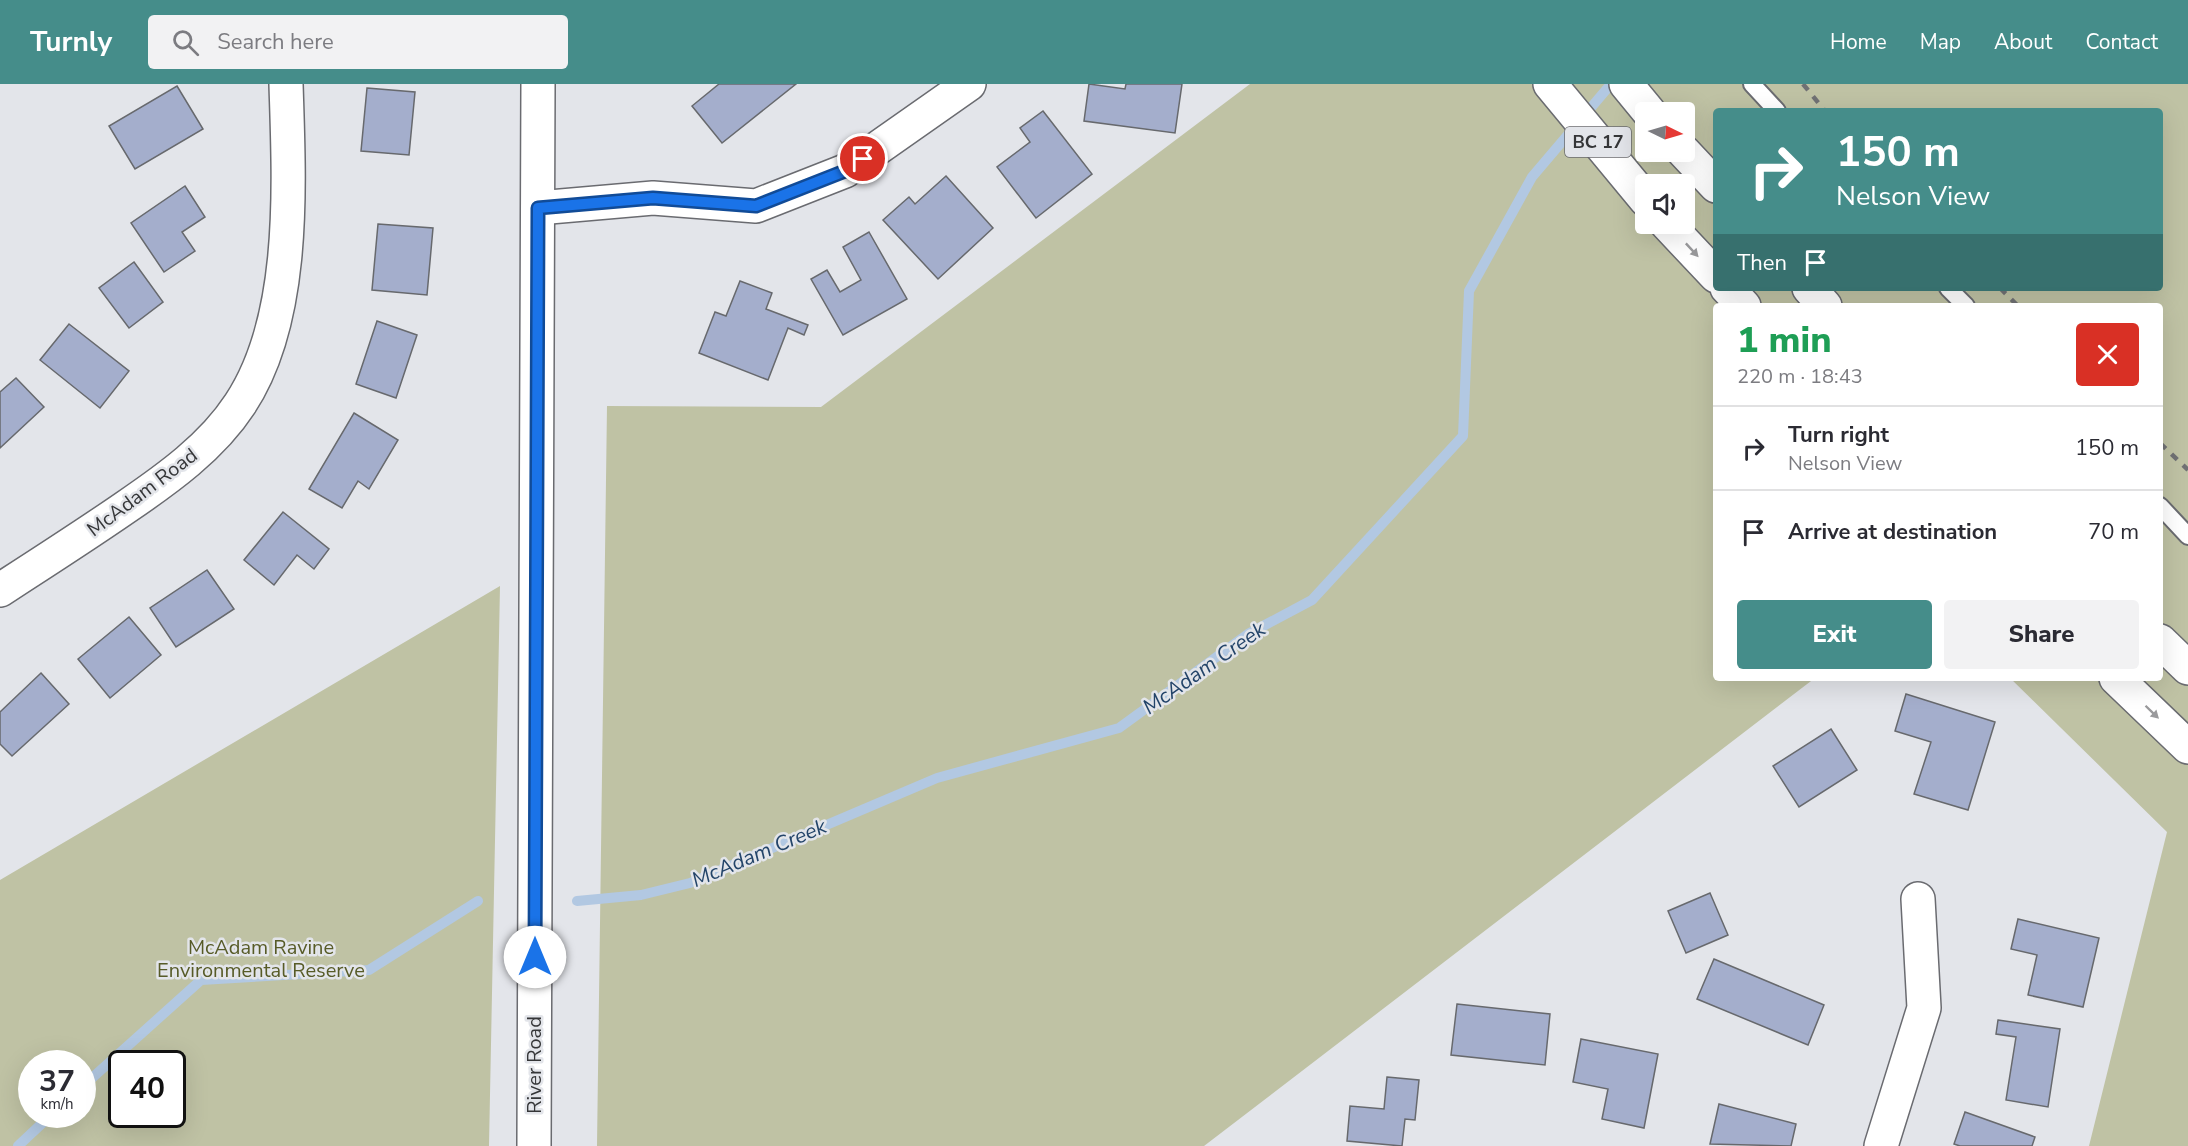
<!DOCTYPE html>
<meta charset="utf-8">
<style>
body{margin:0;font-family:"Nunito Sans",sans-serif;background:#f2f2f3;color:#2b2b33;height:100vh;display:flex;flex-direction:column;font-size:22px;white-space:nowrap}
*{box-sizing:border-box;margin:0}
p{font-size:20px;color:#7c7c81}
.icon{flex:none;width:33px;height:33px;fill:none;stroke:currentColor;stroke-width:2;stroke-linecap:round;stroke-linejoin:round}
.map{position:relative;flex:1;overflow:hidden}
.sheet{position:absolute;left:1713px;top:219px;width:450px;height:378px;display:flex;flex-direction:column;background:#fff;border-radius:6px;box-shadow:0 6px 24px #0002}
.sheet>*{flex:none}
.hud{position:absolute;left:1713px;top:24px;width:450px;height:183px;border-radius:6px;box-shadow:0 6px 24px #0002;background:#458d8a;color:#fff;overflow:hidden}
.needle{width:39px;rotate:95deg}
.tools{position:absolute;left:1635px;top:18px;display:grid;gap:12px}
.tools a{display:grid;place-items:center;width:60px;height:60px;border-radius:6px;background:#fff;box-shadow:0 6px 24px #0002;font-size:30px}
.speed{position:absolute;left:18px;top:966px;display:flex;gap:12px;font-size:30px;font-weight:700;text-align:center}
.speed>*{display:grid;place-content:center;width:78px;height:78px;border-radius:50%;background:#fff;box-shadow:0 6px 24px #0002;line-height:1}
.speed small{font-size:15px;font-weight:400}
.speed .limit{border:3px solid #111;border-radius:9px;background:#fff;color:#111}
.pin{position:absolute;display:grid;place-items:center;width:51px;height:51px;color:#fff;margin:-26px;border:3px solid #fff;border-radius:50%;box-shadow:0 2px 6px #0007}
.me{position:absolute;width:66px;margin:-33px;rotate:0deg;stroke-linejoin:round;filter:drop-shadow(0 0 4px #0008)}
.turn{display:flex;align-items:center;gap:21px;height:126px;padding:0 24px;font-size:27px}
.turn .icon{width:78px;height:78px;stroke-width:2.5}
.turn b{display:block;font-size:42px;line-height:51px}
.then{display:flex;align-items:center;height:57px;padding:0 24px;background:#0003;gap:12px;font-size:22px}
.round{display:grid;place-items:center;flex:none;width:63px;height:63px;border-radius:6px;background:#f2f2f3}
.summary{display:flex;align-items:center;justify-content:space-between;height:102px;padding:0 24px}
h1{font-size:36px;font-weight:800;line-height:45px;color:#1e9e55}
.primary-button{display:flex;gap:12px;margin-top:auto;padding:12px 24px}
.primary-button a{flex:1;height:69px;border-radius:6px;background:#458d8a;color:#fff;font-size:24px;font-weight:800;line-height:69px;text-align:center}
.primary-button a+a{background:#f2f2f3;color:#2b2b33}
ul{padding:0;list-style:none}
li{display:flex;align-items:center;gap:18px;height:84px;padding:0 24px;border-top:2px solid #e1e1e2}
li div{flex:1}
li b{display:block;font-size:22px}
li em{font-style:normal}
header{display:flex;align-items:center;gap:36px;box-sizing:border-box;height:84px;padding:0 30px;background:#458d8a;color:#fff}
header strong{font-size:28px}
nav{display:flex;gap:33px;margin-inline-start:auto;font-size:21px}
.search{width:420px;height:54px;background:#f2f2f3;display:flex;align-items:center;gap:15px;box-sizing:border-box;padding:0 21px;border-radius:6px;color:#7c7c81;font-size:22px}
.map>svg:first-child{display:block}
.green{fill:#bfc2a4;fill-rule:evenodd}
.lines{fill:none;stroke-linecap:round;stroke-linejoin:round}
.stream{stroke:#b2c8e2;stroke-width:10}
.building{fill:#a4aecc;stroke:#67696d;stroke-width:1.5}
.lane-casing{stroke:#6a6b70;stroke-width:20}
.street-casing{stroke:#6a6b70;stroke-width:36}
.secondary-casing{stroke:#6a6b70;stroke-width:36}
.highway-casing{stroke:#6a6b70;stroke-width:36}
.lane{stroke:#fff;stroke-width:16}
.street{stroke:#fff;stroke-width:33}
.secondary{stroke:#fff;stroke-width:33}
.highway{stroke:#fff;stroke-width:33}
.rail{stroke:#707174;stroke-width:4.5;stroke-dasharray:8 8;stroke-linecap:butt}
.oneway{fill:#9a9a9c}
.route-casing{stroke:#114b97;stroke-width:15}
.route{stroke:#1a73e8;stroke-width:10}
.labels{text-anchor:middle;stroke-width:5;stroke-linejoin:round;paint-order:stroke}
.shield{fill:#e3e5ea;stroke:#696a6d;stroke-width:1.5}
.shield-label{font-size:18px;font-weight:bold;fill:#353638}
.street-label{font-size:20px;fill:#353638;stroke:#e3e5ea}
.park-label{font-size:20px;fill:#575b27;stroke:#e3e5ea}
.water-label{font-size:21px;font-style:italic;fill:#234469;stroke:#e3e5ea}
</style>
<header>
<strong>Turnly</strong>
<div class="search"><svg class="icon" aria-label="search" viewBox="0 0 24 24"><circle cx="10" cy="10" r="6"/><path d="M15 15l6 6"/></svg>Search here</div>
<nav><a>Home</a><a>Map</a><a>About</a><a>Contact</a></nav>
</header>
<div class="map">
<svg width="2188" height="1062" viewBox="0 0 2188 1062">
<rect width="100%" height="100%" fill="#e3e5ea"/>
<!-- green -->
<g class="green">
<path d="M1250,0H2188V1062H2089L2167,748L2010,594H2160V222H1716V594H1815L1204,1062H597L607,322L821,323ZM1716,27H2160V204H1716ZM1646,28H1684V68H1646ZM1646,100H1684V140H1646Z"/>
<path d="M500,502L489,1062H0V796ZM32,980H82V1030H32ZM122,980H172V1030H122Z"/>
</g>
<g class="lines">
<!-- stream -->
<g class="stream">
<polyline points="577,817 641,811 690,799 937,694 1119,644 1248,550 1312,516 1463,352 1469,207 1532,93 1611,0"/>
<polyline points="82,1003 201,896 369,886 478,817"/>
<polyline points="18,1062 52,1030"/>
</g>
</g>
<!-- building -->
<g class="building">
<polygon points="719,0 796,0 722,59 692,22"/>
<polygon points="1089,0 1125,5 1126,0 1182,0 1175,49 1084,37"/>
<polygon points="177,2 203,45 135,85 109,42"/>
<polygon points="367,4 415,8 409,71 361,67"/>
<polygon points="1043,27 1092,90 1036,134 997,83 1030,58 1020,44"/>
<polygon points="946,92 993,144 938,195 883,136 909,113 915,120"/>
<polygon points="185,102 205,133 182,148 195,167 164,188 131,139"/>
<polygon points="378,140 433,144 427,211 372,206"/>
<polygon points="869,148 907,215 843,251 811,195 827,186 840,208 861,196 843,163"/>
<polygon points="134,178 163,218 129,244 99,204"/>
<polygon points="740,197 772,209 766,225 808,241 804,251 788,244 768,296 699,269 715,228 726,232"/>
<polygon points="377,237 417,251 396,314 356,300"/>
<polygon points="69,240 129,287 100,324 40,276"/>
<polygon points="16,294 44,323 0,364 0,308"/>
<polygon points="354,329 398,356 369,405 358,397 342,424 309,405"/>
<polygon points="283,428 329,465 314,485 297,471 274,501 244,476"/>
<polygon points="207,486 234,525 176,563 150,524"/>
<polygon points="129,533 161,571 110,614 78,575"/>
<polygon points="41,589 69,620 12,672 0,660 0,628"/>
<polygon points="1906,610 1995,638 1968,726 1914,710 1931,658 1895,647"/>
<polygon points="1831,645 1857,686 1799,723 1773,682"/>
<polygon points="1710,809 1728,851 1686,869 1668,827"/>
<polygon points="2018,835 2099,854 2083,923 2028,911 2037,871 2011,865"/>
<polygon points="1714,875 1824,921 1808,961 1697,915"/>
<polygon points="1457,920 1550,930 1545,981 1451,971"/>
<polygon points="1998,936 2060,945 2048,1023 2006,1016 2016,953 1996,950"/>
<polygon points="1581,955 1658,970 1644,1044 1602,1035 1608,1005 1573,998"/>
<polygon points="1387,993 1419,996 1415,1036 1405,1035 1402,1062 1347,1057 1350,1022 1384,1025"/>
<polygon points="1719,1020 1796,1040 1791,1062 1710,1060"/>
<polygon points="1965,1028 2035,1053 2032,1062 1960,1062 1954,1060"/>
</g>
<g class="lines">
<defs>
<g id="lane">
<polyline points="1752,0 1777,27"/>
<polyline points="1948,204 1966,222"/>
<polyline points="2160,422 2188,452"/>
</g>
<g id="street">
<polyline points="538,124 653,114 756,122 845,87 969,0"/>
<path d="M0,506C42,479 84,452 126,423C167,395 212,363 240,320C297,234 289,99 286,0"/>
<polyline points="1881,1062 1924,924 1918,815"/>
</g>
<polyline id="secondary" points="534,1062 538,0"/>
<g id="highway">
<polyline points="1550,0 1646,116"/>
<polyline points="1626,0 1649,28"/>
<polyline points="1684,68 1716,102"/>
<polyline points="1667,140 1716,192"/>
<polyline points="1727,204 1744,222"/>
<polyline points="1809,204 1825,222"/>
<polyline points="2160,557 2188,584"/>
<polyline points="2116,594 2188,663"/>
</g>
</defs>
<!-- lane casing -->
<use href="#lane" class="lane-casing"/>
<!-- street casing -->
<use href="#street" class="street-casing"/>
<!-- secondary casing -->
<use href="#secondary" class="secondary-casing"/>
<!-- highway casing -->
<use href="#highway" class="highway-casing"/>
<!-- lane -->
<use href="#lane" class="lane"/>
<!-- street -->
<use href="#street" class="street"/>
<!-- secondary -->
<use href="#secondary" class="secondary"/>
<!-- highway -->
<use href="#highway" class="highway"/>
<!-- rail -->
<g class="rail">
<polyline points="1803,0 1825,27"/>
<polyline points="2000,204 2018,222"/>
<polyline points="2160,359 2188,386"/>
</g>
</g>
<!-- one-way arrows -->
<defs><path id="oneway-solid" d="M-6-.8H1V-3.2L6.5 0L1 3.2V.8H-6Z" transform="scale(1.5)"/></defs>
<g class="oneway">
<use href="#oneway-solid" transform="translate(1692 166) rotate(47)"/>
<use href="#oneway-solid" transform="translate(2152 628) rotate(44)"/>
</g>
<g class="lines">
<defs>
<polyline id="route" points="535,873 538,124 653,114 756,122 845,87 863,75"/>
</defs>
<!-- route casing -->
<use href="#route" class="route-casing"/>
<!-- route -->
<use href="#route" class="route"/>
</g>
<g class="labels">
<!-- shield labels -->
<rect class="shield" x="1565" y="43" width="66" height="30" rx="4.5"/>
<g class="shield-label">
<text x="1598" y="64">BC 17</text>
</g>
<!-- street labels -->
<g class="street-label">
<text transform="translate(142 408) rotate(-37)" y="7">McAdam Road</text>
<text transform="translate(534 981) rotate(-90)" y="7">River Road</text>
</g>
<!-- park labels -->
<g class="park-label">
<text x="261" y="870">McAdam Ravine<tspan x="261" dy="23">Environmental Reserve</tspan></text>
</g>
<!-- water labels -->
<g class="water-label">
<text transform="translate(1204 584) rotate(-35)" y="7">McAdam Creek</text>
<text transform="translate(759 769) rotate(-23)" y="7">McAdam Creek</text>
</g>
</g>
</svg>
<div class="tools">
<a><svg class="needle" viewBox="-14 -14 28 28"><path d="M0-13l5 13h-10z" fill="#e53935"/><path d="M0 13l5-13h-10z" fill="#7c7c81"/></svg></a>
<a><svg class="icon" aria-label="sound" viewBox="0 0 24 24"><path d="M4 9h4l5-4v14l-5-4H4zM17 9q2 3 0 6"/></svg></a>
</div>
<div class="speed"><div>37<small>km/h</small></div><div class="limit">40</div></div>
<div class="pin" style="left:863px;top:75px;background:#d93025"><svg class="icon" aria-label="arrive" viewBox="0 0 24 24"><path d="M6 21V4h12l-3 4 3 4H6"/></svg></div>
<svg class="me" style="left:535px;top:873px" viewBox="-20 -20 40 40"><circle r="19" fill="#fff"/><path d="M0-13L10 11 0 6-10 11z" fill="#1a73e8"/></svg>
<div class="hud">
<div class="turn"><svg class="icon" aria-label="right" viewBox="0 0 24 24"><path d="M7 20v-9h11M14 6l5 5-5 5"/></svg><div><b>150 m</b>Nelson View</div></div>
<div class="then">Then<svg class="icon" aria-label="arrive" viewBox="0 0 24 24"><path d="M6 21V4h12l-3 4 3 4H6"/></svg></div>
</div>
<section class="sheet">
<div class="summary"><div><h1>1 min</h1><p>220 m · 18:43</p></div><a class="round" style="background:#d93025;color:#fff"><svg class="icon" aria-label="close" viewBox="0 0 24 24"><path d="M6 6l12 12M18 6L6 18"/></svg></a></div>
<ul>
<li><svg class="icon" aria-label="right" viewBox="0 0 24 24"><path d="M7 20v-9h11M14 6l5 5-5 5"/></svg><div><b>Turn right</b><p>Nelson View</p></div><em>150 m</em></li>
<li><svg class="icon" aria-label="arrive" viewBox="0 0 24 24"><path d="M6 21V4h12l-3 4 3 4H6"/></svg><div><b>Arrive at destination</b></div><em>70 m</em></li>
</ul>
<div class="primary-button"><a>Exit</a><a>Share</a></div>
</section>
</div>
